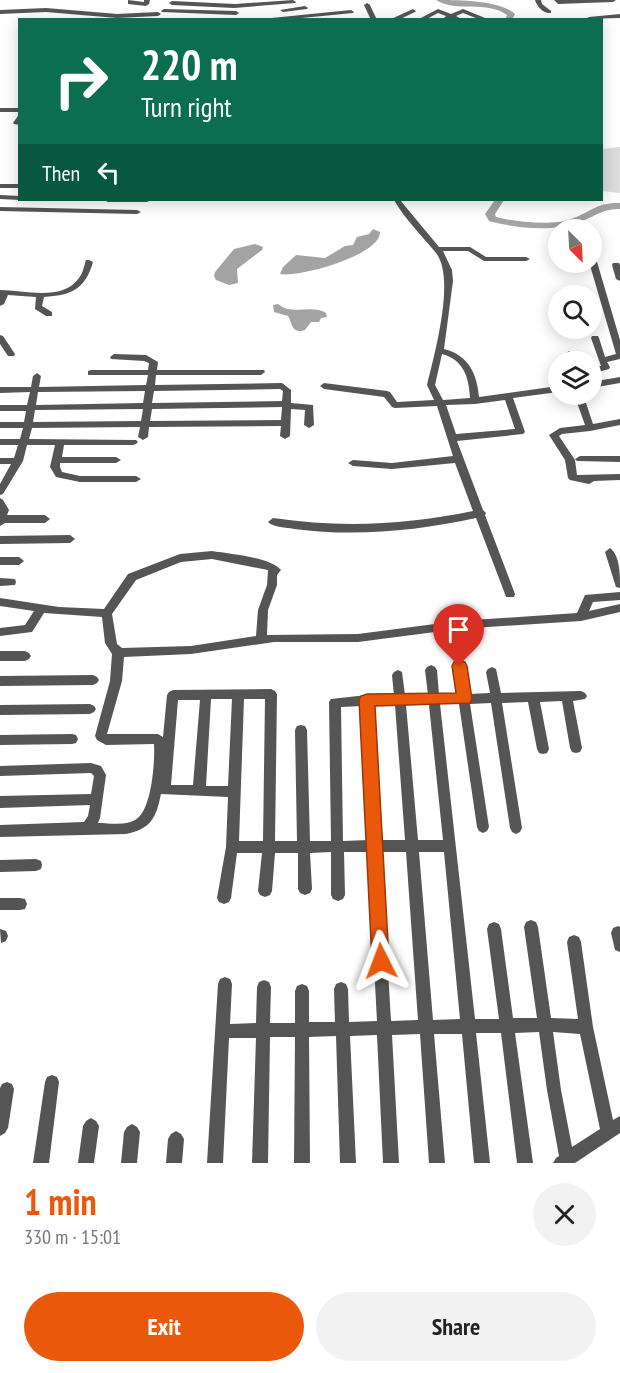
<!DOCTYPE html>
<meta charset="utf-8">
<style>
body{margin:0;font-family:"PT Sans Narrow",sans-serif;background:#f2f2f2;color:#222;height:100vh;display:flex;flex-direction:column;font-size:22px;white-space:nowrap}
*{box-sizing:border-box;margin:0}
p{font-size:20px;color:#767676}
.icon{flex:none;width:33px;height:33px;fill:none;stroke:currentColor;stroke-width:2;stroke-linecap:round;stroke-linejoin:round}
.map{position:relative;height:1163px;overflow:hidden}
.details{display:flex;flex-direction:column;background:#fff;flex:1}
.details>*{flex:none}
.hud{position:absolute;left:18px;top:18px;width:585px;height:183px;border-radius:0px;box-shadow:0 3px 15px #0003;background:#0b6e4f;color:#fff;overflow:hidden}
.needle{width:39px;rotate:156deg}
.fabs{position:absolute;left:548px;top:219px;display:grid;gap:12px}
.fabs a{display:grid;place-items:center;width:54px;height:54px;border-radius:50%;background:#fff;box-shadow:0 3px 15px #0003;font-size:30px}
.pin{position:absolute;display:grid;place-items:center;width:51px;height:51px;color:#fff;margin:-62px -26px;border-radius:50% 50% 50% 0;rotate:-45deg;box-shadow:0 0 6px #0007}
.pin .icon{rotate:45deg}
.me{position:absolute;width:66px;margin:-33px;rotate:357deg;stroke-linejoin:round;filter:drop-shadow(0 0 4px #0008)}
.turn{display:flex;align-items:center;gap:21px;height:126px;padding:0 24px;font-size:27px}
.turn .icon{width:78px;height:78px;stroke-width:2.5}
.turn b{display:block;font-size:42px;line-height:51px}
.then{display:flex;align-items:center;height:57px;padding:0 24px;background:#0003;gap:12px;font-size:22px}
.round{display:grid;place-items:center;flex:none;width:63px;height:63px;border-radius:32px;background:#f2f2f2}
.overview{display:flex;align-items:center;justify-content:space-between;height:102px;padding:0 24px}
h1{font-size:36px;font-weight:600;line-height:45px;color:#ea580c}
.cta{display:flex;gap:12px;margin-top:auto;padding:12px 24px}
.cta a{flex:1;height:69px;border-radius:36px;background:#ea580c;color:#fff;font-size:24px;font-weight:600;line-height:69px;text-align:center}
.cta a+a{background:#f2f2f2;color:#222}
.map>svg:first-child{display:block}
.green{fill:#dcdcdc}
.water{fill:#a3a3a3}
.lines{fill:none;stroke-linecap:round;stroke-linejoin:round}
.river{fill:#a3a3a3;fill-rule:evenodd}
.minor{fill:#555;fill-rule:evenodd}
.route{fill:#ea580c;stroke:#983908;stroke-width:1.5}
</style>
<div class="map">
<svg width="620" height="1163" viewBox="0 0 620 1163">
<rect width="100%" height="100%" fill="#fff"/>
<!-- green -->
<polygon class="green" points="620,147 620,193 602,191 602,149"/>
<!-- water -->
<g class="water">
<path d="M373,229L380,232C381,255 298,278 280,274L283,267L296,255L325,258L345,246L353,245L357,237L369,234Z"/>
<polygon points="255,244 263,247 262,250 237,269 238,283 229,285 216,280 214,276 215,272 234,249"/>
<path d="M278,304C292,316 312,304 326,313L327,317L321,318L319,322H311L305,330C291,334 293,324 288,316L274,312L273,305Z"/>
</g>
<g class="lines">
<!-- river -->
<g class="river">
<path d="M436,0C456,0 500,0 515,14L512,20H505L507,15C487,0 457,13 436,0Z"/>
<path d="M495,200H504L495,214L496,217C515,222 553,226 571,219C591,212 597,202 620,203V209C602,208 593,218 577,223C551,232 515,228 489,221L485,214Z"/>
</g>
<!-- minor -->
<g class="minor">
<polygon points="128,0 144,2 144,0 150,0 149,4 146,6 128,4"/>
<polygon points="293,0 296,2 295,3 234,8 172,5 169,3 172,1 235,4"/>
<path d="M535,0H541L542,4L551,11V13C544,14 537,7 535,0Z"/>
<polygon points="554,0 616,0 613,2 558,4"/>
<polygon points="367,3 370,5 377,20 371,20 364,5"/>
<polygon points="305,6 308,8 307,9 283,12 280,10"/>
<polygon points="46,8 117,14 158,12 161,14 158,16 117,18 46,12 0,14 0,10"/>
<polygon points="164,9 236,11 239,13 236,15 162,12 161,11"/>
<polygon points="413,9 416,11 415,12 398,20 389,20"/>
<polygon points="438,9 451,14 463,9 485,18 481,20 463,13 456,16 463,20 446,20 444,18 446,16 438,13 425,20 417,20"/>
<polygon points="351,10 354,12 353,13 281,20 251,20"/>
<polygon points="620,14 620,18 586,19 589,17"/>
<rect x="0" y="108" width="20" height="4"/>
<polygon points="20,113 20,125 14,124 13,123"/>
<rect x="0" y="184" width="20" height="4"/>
<polygon points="0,195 20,196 20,200 23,200 20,200 0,199"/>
<polygon points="104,200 151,200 147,202 108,202"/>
<path d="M394,200H400L439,247H470L486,257H526L530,259L526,261H484L468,251H443L452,270L453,281L444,349C468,355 477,373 479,397L558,386V392L513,398L525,432L523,434L457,441L483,510L486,513L485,515L515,594L514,597H506L505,594L476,518C416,531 355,537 294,529C286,527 274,528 268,522L273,518C341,528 406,525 473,511L455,463L392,469L353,466L348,463L353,460L392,463L453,456L437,406L395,408L392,407L384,397L324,389L320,386L324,383L387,391L390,392L397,402L434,400L427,385C434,356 456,278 436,253C423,237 404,218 394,200ZM442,354C464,360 469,378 470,398L443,400L435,385ZM505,400L515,429L456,434L446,405L475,404Z"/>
<polygon points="0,207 137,210 141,212 137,214 0,211"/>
<polygon points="591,253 595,255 620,340 620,359 607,362 610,367 609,369 591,374 591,368 601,366 591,338 592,336 598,336 599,338 605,357 616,354 589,262 591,262"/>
<path d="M86,260H89L93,262C85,290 71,295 44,297L42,306L52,312V316H46L35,309L36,297L8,295L4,304L0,306V290C24,290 62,302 79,278C83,273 84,266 86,260Z"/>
<polygon points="613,263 619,263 620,265 620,281 616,279 612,265"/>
<polygon points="0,335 3,336 15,354 14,356 8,356 0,344"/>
<polygon points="569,351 573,354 575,362 567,362 565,354"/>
<path d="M114,354L146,355L158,362L157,370H264L265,372L261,375H156L155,385L282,383L291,390V403L313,405L314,425L309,428L304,425L305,410L291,409L290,436L285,439L280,436L281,426L149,427L148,437L143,440L138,437L140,427L32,428L29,439L136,440L138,442L136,444L133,445H64L62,457H116L121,460L116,463H60V467L62,472L80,476H136L141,479L136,482H80L56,477L50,467L55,445H27L23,461L3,494L0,495V484L11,464H0V458H14L18,445H0V439H20L23,428H0V422H24L26,411H0V405H27L30,392L0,393V387H31L33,376L37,373L41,376L39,387L146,385L148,375H88V371L91,370H148L149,363L144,361L111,359L110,357ZM280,389L283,391L282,401L152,403L154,391ZM145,391L143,403L36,405L38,392ZM282,407L281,420L150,421L152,409ZM143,409L141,421L33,422L35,410Z"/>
<polygon points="620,377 620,383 591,388 591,382"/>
<polygon points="574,394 583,394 593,424 620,419 620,425 590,431 562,434 559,436 575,460 577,475 620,474 620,480 594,481 589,484 570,480 568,478 565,460 549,435 560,428 585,425"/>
<polygon points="580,456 620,456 620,462 577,461 575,459"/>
<polygon points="0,498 3,500 9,510 7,515 45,515 50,519 45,523 5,523 0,526"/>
<polygon points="70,535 75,539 70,543 0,544 0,536"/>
<path d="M610,548C620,555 620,575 620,588L616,587L615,584L605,552Z"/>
<path d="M212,551C230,554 270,557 281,570L277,575V585L268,610L267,635L358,634L458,621L577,613L585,595L620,592V600L593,602L589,611L620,604V612L581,621L458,629L358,642H274L191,654L124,657L122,681L107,734H158L163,737L167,695L169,692L173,690L271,689L275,691L277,694L275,841H297L295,730L297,726L301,725L305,726L307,730L310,841H331L329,702L331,699L367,695L394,696L392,675L394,672L398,670L402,672L405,695H428L425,670L427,667L431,665L435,667L437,670L439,695L457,694L453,666L455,663L459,661L463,663L465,666L469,694L490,693L486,672L488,669L492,667L496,669L501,693L581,691L585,693L587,696L585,699L573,701L582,748L580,752L576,753L572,752L570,748L562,701L540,702L549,749L547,753L543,754L539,753L537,749L528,702L502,703L522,828L520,832L516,834L512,832L510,828L491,703L470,704L489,827L487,831L483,833L479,831L477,827L459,704H440L475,1019H499L487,929L489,924L494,922L499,924L501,929L513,1018H537L524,927L526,922L531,920L536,922L538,927L551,1018L578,1019L567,942L569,937L574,935L579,937L581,942L593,1027L613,1120L620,1116V1133L575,1163H553L556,1158L559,1156L547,1090L539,1032L515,1033L533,1163H517L501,1033H476L490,1163H474L462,1034H434L445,1163H429L420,1034L392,1035L399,1163H383L377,1035L350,1036L356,1163H340L336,1036L309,1037L310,1163H294L295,1037H270L268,1163H252L256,1038H229L223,1163H207L218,984L220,979L225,977L230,979L232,984L230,1024L256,1023L257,987L259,982L264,980L269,982L271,987L270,1023H295V991L297,986L302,984L307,986L309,991V1022H335L334,989L336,984L341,982L346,984L348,989L349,1022L377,1021L368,852H344L345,895L343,899L338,901L333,899L331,895V852L310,853L312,889L310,893L305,895L300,893L298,889V853H275L272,891L270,895L265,897L260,895L258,891L262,853H237L231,898L229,902L224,904L219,902L217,898L226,847L228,797L161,794C156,818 151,829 126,834L0,837V825L84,822L88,816L90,805L0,808V796L91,794L94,776L91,773L0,776V766L91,763L101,766L106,775L100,818L98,823C110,823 125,826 135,820C152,811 155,761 154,744L106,745L97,740L95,736L110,681L112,654L105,643L102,617L44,613L32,632L0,636V628L25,625L34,611L0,606V598L59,607L104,609L128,574L180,554ZM212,559L268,570L267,585L258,610L256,636L191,646L122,648L117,644L112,614L136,580L181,562ZM211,699H232L228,786H206ZM244,699H265L263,841H239ZM178,700H200L193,785H171ZM395,705L405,840H381L373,706ZM406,705H429L443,840H418ZM362,706L368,840L343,841L341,707ZM381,852H406L418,1020L391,1021ZM419,852H444L460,1019L433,1020ZM553,1032L580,1034L600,1129L572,1147L561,1090Z"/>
<polygon points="0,557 19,557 24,561 19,565 0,565"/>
<polygon points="0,578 15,579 16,582 15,585 0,586"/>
<polygon points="0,651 25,651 29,653 31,656 29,659 25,661 0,661"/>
<polygon points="93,675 97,677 99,680 97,683 93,685 0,686 0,676"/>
<polygon points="90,704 94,706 96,709 94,712 90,714 0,715 0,705"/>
<polygon points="72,734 76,735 78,739 76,743 72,744 0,745 0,735"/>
<polygon points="36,859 41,861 42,865 41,869 36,871 0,872 0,860"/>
<polygon points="0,898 20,898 25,899 27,904 25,909 20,910 0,910"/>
<polygon points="618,926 620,927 620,952 615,950 611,933 613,928"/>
<polygon points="0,929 6,931 8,936 6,941 1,943"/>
<polygon points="52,1075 57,1077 59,1082 49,1163 33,1163 45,1082 47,1077"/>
<polygon points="7,1082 12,1084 14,1089 8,1128 5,1133 0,1136 0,1088 2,1084"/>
<polygon points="91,1118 96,1121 99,1126 94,1163 78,1163 83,1126 86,1121"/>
<polygon points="132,1124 137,1127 140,1132 137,1163 121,1163 124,1132 127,1127"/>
<polygon points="176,1131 181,1134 184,1139 182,1163 166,1163 168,1139 171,1134"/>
</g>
</g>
<!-- route -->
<polygon class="route" points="459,660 465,662 467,666 472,699 470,703 375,706 389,961 387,967 381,970 374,967 372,961 359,700 361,696 367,694 456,693 452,666 454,662"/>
</svg>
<div class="fabs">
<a><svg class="needle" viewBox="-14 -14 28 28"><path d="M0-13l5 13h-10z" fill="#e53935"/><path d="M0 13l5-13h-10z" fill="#767676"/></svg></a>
<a><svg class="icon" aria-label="search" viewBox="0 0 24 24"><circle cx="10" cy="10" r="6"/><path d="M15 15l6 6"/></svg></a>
<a><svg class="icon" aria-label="layers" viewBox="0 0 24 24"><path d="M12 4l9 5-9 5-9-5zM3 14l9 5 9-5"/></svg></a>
</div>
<div class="pin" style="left:459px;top:666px;background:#d93025"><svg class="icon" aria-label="arrive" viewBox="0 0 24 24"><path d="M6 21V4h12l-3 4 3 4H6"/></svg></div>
<svg class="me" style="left:381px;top:961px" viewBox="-20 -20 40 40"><path d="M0-17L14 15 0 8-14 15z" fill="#ea580c" stroke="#fff" stroke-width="4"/></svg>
<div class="hud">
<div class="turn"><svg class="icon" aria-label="right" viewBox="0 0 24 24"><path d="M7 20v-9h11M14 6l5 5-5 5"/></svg><div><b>220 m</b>Turn right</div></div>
<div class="then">Then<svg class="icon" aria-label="left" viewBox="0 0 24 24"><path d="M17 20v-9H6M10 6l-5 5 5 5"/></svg></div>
</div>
</div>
<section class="details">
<div class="overview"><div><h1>1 min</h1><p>330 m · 15:01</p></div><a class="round"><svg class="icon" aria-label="close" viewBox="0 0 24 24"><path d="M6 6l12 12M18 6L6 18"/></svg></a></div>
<div class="cta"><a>Exit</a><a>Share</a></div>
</section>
